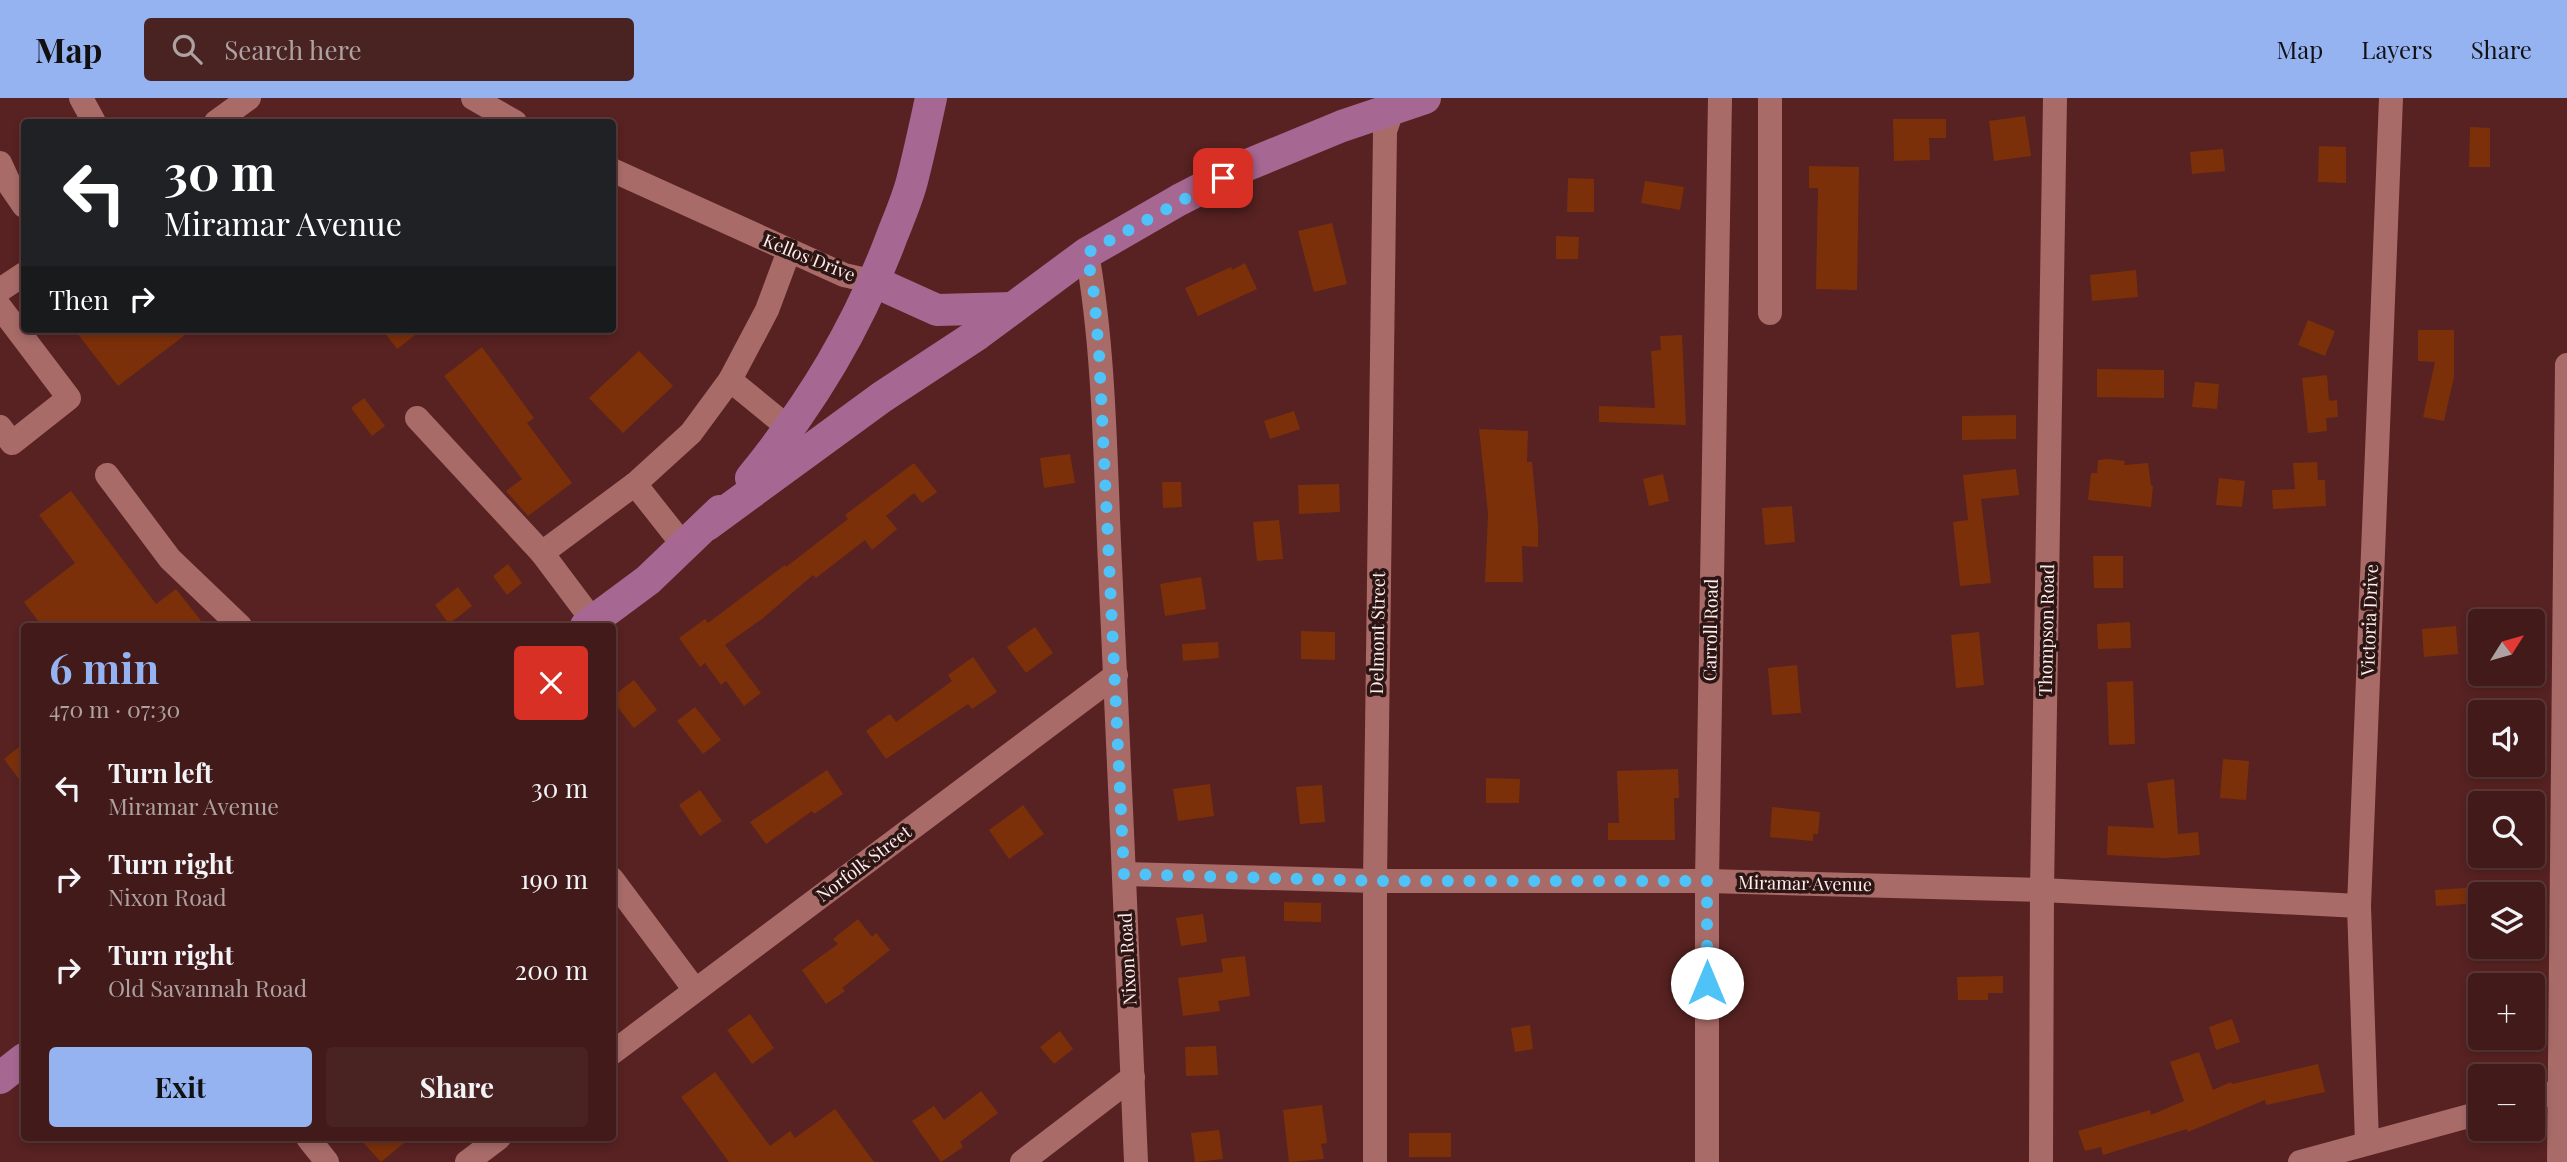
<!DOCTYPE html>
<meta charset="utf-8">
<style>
body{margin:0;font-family:"Playfair Display",serif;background:#482322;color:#f1f3f6;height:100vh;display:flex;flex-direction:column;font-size:26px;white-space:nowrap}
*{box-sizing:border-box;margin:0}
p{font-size:23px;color:#aea1a2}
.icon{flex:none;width:38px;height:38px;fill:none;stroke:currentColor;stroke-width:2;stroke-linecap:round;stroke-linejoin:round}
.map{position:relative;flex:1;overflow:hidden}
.drawer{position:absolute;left:21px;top:525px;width:595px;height:518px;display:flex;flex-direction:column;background:#411a19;border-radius:7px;box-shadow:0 4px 10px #0003,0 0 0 2px #5a3838}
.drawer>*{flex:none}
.top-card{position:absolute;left:21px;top:21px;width:595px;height:214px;border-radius:7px;box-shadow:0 4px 10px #0003,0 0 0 2px #5a3838;background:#202124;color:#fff;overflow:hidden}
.needle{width:46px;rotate:53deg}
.tools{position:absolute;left:2468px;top:511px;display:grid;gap:14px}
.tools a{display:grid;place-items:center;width:77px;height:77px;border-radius:7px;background:#411a19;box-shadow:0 4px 10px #0003,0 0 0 2px #5a3838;font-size:35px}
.pin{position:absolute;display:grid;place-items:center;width:60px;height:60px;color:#fff;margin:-30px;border-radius:14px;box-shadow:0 4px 10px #0006}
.me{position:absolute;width:77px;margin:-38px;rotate:0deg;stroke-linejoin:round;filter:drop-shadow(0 0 5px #0008)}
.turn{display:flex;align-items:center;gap:24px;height:147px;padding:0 28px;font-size:32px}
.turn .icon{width:91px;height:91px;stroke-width:2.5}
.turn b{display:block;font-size:49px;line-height:60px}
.then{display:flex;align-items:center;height:66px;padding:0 28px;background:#0003;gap:14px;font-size:26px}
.round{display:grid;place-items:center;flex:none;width:74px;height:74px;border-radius:7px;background:#482322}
.head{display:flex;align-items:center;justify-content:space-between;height:119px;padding:0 28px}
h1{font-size:42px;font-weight:700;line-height:52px;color:#95b2f1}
.cta{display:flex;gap:14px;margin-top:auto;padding:14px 28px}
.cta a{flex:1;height:80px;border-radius:7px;background:#95b2f1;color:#111;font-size:28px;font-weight:700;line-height:80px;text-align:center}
.cta a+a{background:#482322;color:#f1f3f6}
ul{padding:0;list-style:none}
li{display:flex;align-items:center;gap:21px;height:91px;padding:0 28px}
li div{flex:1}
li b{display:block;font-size:26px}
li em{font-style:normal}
header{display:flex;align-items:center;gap:42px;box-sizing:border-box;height:98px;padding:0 35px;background:#95b2f1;color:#111}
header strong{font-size:33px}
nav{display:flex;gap:38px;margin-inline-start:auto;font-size:24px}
.search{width:490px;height:63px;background:#482322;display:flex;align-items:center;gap:18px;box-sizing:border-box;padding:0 24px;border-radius:7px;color:#aea1a2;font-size:26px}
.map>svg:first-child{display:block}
.building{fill:#7b300a}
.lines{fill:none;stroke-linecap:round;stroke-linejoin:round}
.minor{stroke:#a86b68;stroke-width:24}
.major{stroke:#a76793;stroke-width:32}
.route{stroke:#4fc3f7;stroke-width:12;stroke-dasharray:0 21.6}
.labels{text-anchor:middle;stroke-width:7;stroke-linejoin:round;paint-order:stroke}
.street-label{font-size:18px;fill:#fdeeed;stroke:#2d1514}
</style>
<header>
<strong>Map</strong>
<div class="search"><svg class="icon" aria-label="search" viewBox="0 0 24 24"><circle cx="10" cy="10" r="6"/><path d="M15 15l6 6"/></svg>Search here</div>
<nav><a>Map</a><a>Layers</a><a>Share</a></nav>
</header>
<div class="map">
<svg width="2567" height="1064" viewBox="0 0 2567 1064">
<rect width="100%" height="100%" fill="#572221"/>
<!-- building -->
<g class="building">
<polygon points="2025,18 2031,58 1994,63 1989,23"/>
<polygon points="1893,21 1946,21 1946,40 1929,40 1930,62 1894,63"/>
<polygon points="2470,29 2490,30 2490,69 2469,69"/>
<polygon points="2319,48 2346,49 2346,85 2318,84"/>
<polygon points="2223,51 2225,73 2192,76 2190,54"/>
<polygon points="1809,68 1859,69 1857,192 1816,191 1818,90 1809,90"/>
<polygon points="1568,80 1594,81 1594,114 1567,114"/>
<polygon points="1645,83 1684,89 1680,112 1641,105"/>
<polygon points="1332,125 1347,186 1314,194 1298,133"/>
<polygon points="1556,138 1579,139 1578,161 1556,161"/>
<polygon points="1245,165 1257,191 1198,218 1185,190 1231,169 1232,172"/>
<polygon points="2136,172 2138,199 2092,203 2090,177"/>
<polygon points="2308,222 2335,233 2325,258 2298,247"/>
<polygon points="74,231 193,231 118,288"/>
<polygon points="382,231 423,231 397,251"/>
<polygon points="2418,232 2454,232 2454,279 2444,323 2423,319 2435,264 2418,263"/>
<polygon points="1682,237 1686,327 1599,324 1599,308 1655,310 1651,253 1661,252 1660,238"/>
<polygon points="482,249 534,320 527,325 572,385 528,418 506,393 522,381 444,278"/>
<polygon points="639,253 673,288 623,335 589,300"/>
<polygon points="2097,271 2164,272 2164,300 2097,299"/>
<polygon points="2327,277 2329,303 2337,302 2338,319 2326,320 2327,333 2308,335 2302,280"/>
<polygon points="2195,284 2219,286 2217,311 2192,309"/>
<polygon points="364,300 385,328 372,338 351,310"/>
<polygon points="1294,313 1300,331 1270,341 1264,323"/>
<polygon points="2016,317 2016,341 1962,342 1962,318"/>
<polygon points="1479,331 1528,333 1527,364 1532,364 1538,427 1538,449 1522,448 1523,484 1485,484 1488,415"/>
<polygon points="1070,356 1075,385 1044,390 1040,360"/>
<polygon points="2109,361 2125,363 2124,367 2148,365 2151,387 2153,388 2151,409 2088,402 2091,375 2097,375 2098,362"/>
<polygon points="2317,364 2318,382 2325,382 2326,408 2273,411 2272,392 2295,391 2293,365"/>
<polygon points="914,365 937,394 922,405 914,395 886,418 897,431 872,452 865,442 816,480 813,477 762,521 725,547 761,595 744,608 726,583 721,587 705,565 700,569 679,540 705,521 708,525 785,467 786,469 848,421 845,417"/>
<polygon points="2016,371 2019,397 1981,401 1991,485 1960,488 1953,424 1968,422 1963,377"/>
<polygon points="1663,376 1669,403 1649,408 1643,381"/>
<polygon points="2219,380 2245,383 2242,409 2216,407"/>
<polygon points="1162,384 1181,384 1182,409 1163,410"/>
<polygon points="1339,386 1340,414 1299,416 1298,387"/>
<polygon points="71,393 156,506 176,491 205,528 42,528 24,504 75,465 39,417"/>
<polygon points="1792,408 1795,444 1765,447 1762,410"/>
<polygon points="1279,422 1283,461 1257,463 1253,424"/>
<polygon points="2093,458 2123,458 2123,490 2094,490"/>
<polygon points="508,466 522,485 507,497 493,478"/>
<polygon points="1201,479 1206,511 1165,518 1160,486"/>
<polygon points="458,489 472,508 449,526 435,507"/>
<polygon points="2130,524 2131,550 2098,551 2097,526"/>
<polygon points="2456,528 2458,556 2424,559 2422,531"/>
<polygon points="1035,529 1053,555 1026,575 1007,549"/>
<polygon points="1301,533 1335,534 1335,562 1301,561"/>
<polygon points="1979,534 1984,587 1956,590 1951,537"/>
<polygon points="1218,544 1219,560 1183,563 1182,546"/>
<polygon points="973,559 997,594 972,611 968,606 886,661 866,633 890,616 896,624 952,583 948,577"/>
<polygon points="1797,567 1801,615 1772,617 1768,570"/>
<polygon points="634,582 657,612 634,630 612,602 612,599"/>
<polygon points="2133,583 2135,646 2109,647 2107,584"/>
<polygon points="695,609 721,642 703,656 677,623"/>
<polygon points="24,645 24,688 4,661"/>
<polygon points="2223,661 2249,663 2246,702 2220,700"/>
<polygon points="1678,671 1679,700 1674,700 1675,742 1608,742 1608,725 1619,725 1617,673"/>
<polygon points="827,672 843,696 814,716 812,713 766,746 750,724"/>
<polygon points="1486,680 1520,681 1519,705 1486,705"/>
<polygon points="2174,681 2178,736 2198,734 2200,757 2165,760 2107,757 2108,728 2154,730 2147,685"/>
<polygon points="1210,686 1214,718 1178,723 1173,691"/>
<polygon points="1322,687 1325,724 1300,726 1296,689"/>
<polygon points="700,692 722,723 700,738 679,707"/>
<polygon points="1023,707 1044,736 1009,761 989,732"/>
<polygon points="1772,709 1820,714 1818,736 1813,736 1813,743 1770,739"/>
<polygon points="2480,789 2480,805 2436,808 2435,792"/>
<polygon points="1284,804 1321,805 1321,824 1284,823"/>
<polygon points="1203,816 1207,844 1181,848 1176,820"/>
<polygon points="858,821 872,839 876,835 890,852 842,890 845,893 826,906 802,872 838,846 833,841"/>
<polygon points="1245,858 1250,898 1218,903 1220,913 1183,918 1178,880 1223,874 1221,861"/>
<polygon points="2003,878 2003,895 1988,895 1988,902 1958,902 1957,879"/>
<polygon points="750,916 774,950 752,966 727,932"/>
<polygon points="2232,921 2240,944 2216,952 2209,929"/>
<polygon points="1530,927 1533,951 1515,954 1511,930"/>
<polygon points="1060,933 1073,951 1054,966 1040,949"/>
<polygon points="1216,948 1218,977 1186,978 1185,949"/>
<polygon points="2199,954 2213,992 2231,984 2232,986 2318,966 2325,994 2266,1007 2265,1002 2188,1034 2187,1031 2103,1057 2101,1049 2085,1053 2078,1033 2150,1012 2151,1017 2184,1003 2170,964"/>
<polygon points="715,974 770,1048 790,1033 795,1040 835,1011 874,1064 729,1064 681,999"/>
<polygon points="981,993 998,1015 960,1044 963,1049 941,1064 912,1023 934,1008 944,1022"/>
<polygon points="1322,1007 1327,1045 1321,1046 1324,1061 1289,1064 1283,1012"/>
<polygon points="1219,1032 1223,1061 1195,1064 1191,1035"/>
<rect x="1409" y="1035" width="42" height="24"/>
<polygon points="359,1040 410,1040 381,1064"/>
</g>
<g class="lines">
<!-- minor -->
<g class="minor">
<polyline points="81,0 94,24"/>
<polyline points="473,0 515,24"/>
<polyline points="216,24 249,0"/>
<polyline points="0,65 11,89 24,108"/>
<polyline points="612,72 844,177 875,184"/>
<polyline points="789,153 767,212 730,282 790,331"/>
<path d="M1087,155C1105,257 1105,363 1110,466C1120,665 1127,865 1136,1064"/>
<polyline points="0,192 24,176"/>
<polyline points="0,209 69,300 12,345 0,329"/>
<polyline points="1770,215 1770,0"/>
<polyline points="417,320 542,455"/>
<polyline points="107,377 170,461 240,528"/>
<polyline points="635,386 684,448"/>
<polyline points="593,523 542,455 635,386 691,335 730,282"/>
<polyline points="1124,776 1375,783 1707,783 2042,792 2359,808"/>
<polyline points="612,781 695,892"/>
<polyline points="612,955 1116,577"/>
<polyline points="2532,1001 2559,993"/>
<polyline points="308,1040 327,1064"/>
<polyline points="2367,1045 2359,808 2391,0"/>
<polyline points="467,1064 499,1040"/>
<polyline points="1022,1064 1133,979"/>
<polyline points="1375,1064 1375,783 1385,33 1396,1"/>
<polyline points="1707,1064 1707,783 1720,0"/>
<polyline points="2041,1064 2042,792 2055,0"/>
<polyline points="2300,1064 2480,1015"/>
<polyline points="2559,1064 2567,267"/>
</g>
<!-- major -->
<g class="major">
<polyline points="875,184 937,212 1013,210"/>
<path d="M751,380C812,305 858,229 892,138C899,120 907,102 912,83C919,56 925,28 931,0"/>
<polyline points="707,427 882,299 978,236 1087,155 1179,102 1245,68 1342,28 1425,0"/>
<polyline points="586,528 648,482 720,413"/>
<polyline points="0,980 24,961"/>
</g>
</g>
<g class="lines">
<!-- route -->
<polyline class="route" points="1223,80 1087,155 1094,196 1099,255 1124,776 1375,783 1707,783 1707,885"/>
</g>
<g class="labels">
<!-- street labels -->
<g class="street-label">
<text transform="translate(809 160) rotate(22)" y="6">Kellos Drive</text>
<text transform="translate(2370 522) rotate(-88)" y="6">Victoria Drive</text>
<text transform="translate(1711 532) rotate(-89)" y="6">Carroll Road</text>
<text transform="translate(2047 532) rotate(-89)" y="6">Thompson Road</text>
<text transform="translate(1378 535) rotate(-89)" y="6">Delmont Street</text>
<text transform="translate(864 766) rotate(-37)" y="6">Norfolk Street</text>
<text transform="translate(1805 786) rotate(1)" y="6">Miramar Avenue</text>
<text transform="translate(1128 861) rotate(-93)" y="6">Nixon Road</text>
</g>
</g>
</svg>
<div class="tools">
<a><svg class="needle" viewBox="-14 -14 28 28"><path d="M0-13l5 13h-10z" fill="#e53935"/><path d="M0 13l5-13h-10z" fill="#aea1a2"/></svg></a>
<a><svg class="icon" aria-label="sound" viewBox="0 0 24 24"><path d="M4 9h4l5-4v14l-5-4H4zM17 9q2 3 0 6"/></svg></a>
<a><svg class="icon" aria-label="search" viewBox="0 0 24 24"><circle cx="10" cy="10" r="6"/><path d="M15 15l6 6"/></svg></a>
<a><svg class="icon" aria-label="layers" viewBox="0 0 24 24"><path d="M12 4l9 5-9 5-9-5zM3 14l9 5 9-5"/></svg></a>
<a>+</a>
<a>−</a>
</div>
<div class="pin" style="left:1223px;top:80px;background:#d93025"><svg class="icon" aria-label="arrive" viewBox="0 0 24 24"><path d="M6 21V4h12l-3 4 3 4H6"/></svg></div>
<svg class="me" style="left:1707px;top:885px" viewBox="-20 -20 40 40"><circle r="19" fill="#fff"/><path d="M0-13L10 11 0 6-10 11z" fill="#4fc3f7"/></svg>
<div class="top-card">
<div class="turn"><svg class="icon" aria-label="left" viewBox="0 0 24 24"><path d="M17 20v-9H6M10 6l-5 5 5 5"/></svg><div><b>30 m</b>Miramar Avenue</div></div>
<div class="then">Then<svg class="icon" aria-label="right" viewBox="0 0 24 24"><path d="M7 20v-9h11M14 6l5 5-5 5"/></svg></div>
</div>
<section class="drawer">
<div class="head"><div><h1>6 min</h1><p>470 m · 07:30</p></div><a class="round" style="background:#d93025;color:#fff"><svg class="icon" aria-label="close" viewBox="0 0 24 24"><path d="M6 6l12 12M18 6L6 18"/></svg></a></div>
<ul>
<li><svg class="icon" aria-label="left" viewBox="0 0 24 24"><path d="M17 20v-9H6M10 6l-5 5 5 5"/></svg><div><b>Turn left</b><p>Miramar Avenue</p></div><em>30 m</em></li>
<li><svg class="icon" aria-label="right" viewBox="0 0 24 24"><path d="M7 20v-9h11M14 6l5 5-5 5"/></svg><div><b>Turn right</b><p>Nixon Road</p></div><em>190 m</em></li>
<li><svg class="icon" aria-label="right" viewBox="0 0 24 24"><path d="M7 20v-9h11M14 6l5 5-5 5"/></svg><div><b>Turn right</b><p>Old Savannah Road</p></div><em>200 m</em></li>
</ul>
<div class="cta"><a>Exit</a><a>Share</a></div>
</section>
</div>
